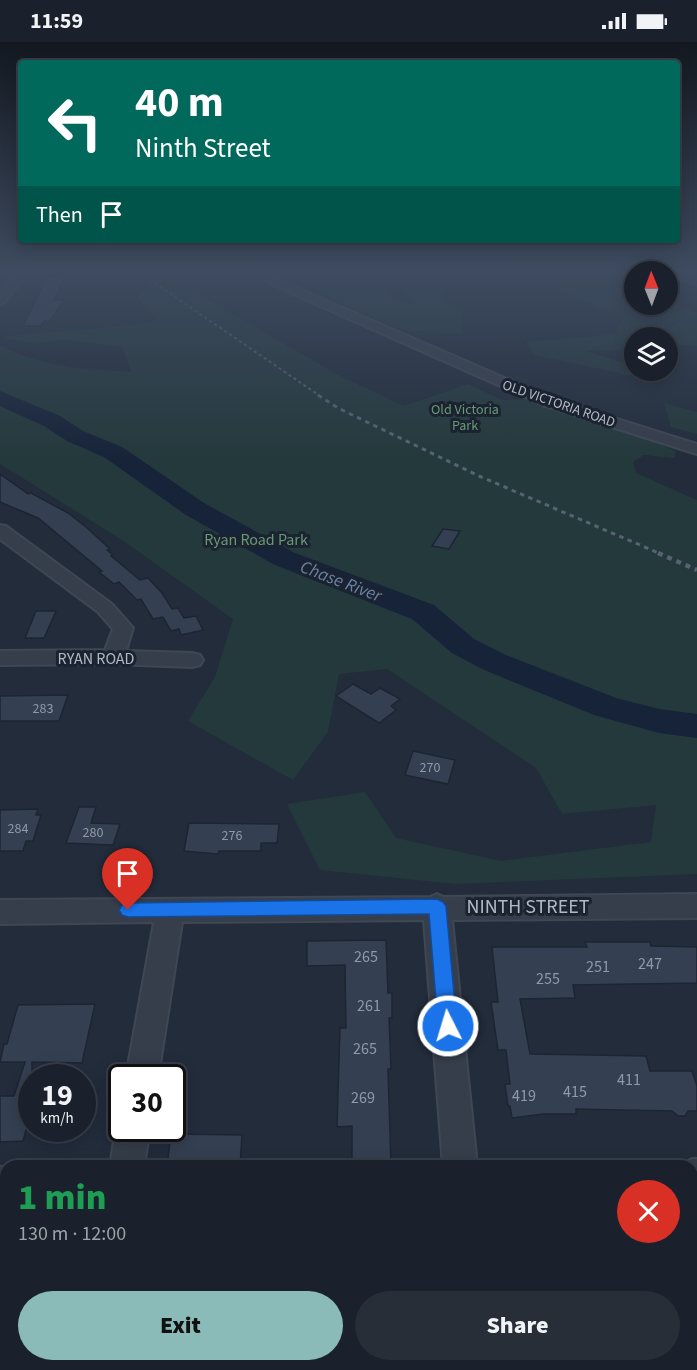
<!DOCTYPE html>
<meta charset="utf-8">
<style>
body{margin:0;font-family:"Source Sans 3",sans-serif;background:#272e38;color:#f1f3f6;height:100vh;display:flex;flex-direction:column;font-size:22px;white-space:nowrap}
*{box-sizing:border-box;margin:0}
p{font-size:20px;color:#9fa3a9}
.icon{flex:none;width:33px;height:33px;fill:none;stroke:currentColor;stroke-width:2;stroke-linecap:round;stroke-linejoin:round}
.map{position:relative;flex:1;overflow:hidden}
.sheet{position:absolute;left:0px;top:1118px;width:698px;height:212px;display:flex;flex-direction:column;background:#1a212c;border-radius:18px 18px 0 0;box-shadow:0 3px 15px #0003,0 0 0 2px #383e48}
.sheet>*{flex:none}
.guide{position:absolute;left:18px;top:18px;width:662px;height:183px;border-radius:6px;box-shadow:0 3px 15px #0003,0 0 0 2px #383e48;background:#00695c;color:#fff;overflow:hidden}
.needle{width:39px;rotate:359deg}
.buttons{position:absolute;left:624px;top:219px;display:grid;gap:12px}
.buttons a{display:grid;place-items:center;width:54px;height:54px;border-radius:50%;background:#1a212c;box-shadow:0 3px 15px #0003,0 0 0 2px #383e48;font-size:30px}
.speed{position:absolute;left:18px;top:1022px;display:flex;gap:12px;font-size:30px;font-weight:700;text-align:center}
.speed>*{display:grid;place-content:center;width:78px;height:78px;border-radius:50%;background:#1a212c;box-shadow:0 3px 15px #0003,0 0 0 2px #383e48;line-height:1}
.speed small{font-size:15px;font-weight:400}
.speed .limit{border:3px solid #111;border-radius:9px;background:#fff;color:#111}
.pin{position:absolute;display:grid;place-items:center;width:51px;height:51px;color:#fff;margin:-62px -26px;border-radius:50% 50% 50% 0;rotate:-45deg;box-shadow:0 0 6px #0007}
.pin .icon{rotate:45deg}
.me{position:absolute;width:66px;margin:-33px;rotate:355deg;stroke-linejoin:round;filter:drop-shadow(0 0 4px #0008)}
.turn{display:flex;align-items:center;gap:21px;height:126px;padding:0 18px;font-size:27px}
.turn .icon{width:78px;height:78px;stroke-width:2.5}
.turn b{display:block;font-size:42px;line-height:51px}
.then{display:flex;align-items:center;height:57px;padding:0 18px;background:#0003;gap:12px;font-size:22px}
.round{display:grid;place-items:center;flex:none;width:63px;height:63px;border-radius:32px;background:#272e38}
.summary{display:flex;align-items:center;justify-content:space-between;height:102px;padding:0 18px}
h1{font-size:36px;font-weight:800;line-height:45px;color:#1e9e55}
.cta{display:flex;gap:12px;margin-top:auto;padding:12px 18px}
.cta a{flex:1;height:69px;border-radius:36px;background:#8bbbb9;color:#111;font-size:24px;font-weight:800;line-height:69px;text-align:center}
.cta a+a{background:#272e38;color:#f1f3f6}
.status{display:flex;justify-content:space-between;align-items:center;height:42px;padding:0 30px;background:#1a212c;direction:ltr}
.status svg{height:16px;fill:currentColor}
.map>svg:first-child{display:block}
.green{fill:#24393c}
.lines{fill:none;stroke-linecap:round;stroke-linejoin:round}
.river{fill:#162339;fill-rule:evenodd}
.building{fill:#344052;stroke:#1d2532;stroke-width:1.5}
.minor-casing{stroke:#3f4754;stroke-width:4}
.minor{fill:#363e4b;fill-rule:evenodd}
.rail-far2{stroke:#586272;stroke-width:2;stroke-dasharray:3 3;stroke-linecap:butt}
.rail-far1{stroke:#586272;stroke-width:3;stroke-dasharray:4.5 4.5;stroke-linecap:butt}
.rail{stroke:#586272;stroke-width:4.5;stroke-dasharray:5 5;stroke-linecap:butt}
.route{fill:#1a73e8;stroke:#114b97;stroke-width:1.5}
.labels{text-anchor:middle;stroke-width:6;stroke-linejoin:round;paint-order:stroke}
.far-street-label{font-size:14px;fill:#b1b9c7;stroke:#1b2330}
.far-park-label{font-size:14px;fill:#689875;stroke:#1b2330}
.number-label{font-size:14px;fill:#9099a8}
.park-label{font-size:16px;fill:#689875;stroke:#1b2330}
.street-label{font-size:16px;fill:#b1b9c7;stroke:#1b2330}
.near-number-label{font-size:16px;fill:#9099a8}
.water-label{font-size:18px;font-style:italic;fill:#6a82a6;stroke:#1b2330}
.near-street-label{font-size:20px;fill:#b1b9c7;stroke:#1b2330}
</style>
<div class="status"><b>11:59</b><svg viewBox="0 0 49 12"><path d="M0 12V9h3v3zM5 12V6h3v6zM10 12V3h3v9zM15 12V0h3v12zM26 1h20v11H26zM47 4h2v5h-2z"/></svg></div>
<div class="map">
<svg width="697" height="1328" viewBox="0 0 697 1328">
<rect width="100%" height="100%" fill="#222c3b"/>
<!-- green -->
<g class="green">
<path d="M201,231L192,233L182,243L340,334L404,364L468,342L502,358L527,357L591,381L645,396L676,409L674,416L644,413L633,420L636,431L697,458V832L455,842L320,828L287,762L365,750L396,796L501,819L651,800L656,763L562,772L536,726L387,627L339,632L328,690L293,738L188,679L215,635L233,577L122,498L0,422V303C42,326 85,327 132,330L122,305L63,298L36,302L1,295C53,288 105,288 157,279L137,255L159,232Z"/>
<polygon points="332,231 369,231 395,258 412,261 399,242 386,231 433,231 446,241 443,259 464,268 461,292 402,288 339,261 316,248 340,244"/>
<polygon points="528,231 582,231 634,248 634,262 668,262 668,260 697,270 697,304 668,302 668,296 634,296 634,306 630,307 585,309 624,321 643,336 534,313 526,300 616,292 623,276 539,239"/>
<polygon points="664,361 697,370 697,392 671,385"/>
</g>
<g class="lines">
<!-- river -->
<polygon class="river" points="0,349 60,374 83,389 122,405 204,461 295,511 434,563 474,597 506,613 616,656 659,667 697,672 697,696 659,691 594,673 482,627 452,611 412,577 275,523 186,473 104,415 67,399 44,384 0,364"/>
</g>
<!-- building -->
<g class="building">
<polygon points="47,235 65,235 54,258 64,258 50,279 44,279 41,284 23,284"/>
<polygon points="0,432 28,452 31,451 68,471 86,485 110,507 107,508 113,513 111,514 140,538 148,536 162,551 172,567 178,566 184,576 196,574 203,588 181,593 179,587 171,589 163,575 153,577 141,557 137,558 119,540 114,542 99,530 102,529 38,476 0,460"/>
<polygon points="443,487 460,489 449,507 432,504"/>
<polygon points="36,569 56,569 44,596 25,596"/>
<polygon points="353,642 371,652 380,646 400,657 391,664 396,668 379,681 336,654"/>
<polygon points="68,653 59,679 0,679 0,654"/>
<polygon points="413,709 455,718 448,742 405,733"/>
<polygon points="79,765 96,765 91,781 120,782 113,803 66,801"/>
<polygon points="38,767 36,773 41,773 33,799 26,799 23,809 0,809 0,768"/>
<polygon points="189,781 279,782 277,801 261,801 261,809 219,809 218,812 184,809"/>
<polygon points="386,898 388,951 392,951 392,976 389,976 391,1027 388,1027 391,1124 352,1124 352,1084 337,1085 340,986 346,986 345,923 307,924 307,899"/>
<polygon points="585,900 650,900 651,904 697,905 697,941 573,943 575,956 520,957 530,1012 646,1014 650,1029 692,1029 697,1044 697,1069 688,1069 685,1074 678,1074 672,1069 576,1067 576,1072 543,1072 512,1076 510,1064 508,1064 505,1042 510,1042 506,1008 498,1008 491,960 498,960 492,905 587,905"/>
<polygon points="95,962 82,1021 32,1020 32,1066 23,1099 0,1100 0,1054 14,1054 25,1020 0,1020 4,1002 7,1002 18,963"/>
<polygon points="171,1092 242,1093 240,1124 167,1124"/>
</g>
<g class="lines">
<defs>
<g id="minor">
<polygon points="17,231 28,231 4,261 0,263 0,252"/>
<polygon points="256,231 269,231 283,240 553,357 697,402 697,412 543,363 275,244"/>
<polygon points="669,231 684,231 697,236 697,243"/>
<polygon points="0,483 6,484 112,562 133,586 126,609 192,611 200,613 203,618 200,623 192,625 113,622 0,623 0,609 105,608 113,587 98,570 0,497"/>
<polygon points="437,852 443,855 697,852 697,876 452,878 477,1124 443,1124 424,878 182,880 158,1035 126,1035 154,880 0,882 0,858 430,855"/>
<polygon points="121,1074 122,1086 150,1086 144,1124 110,1124 116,1086"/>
<polygon points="692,1117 697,1117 697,1153 692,1152 692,1124 679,1124"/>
<rect x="0" y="1125" width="6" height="36"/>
<polygon points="457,1323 497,1323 498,1328 458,1328"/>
</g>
</defs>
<!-- minor casing -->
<use href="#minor" class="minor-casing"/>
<!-- minor -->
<use href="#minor" class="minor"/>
<!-- rail-far2 -->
<polyline class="rail-far2" points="140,231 320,354"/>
<!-- rail-far1 -->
<polyline class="rail-far1" points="318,353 338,366 479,434 661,512"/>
<!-- rail -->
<polyline class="rail" points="658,511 697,528"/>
</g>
<!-- sky -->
<linearGradient id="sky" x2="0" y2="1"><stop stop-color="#131820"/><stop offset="0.55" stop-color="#3e4b60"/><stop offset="1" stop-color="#3e4b60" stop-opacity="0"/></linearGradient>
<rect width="697" height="417" fill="url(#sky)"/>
<!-- route -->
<polygon class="route" points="437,857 443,860 446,864 457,984 454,990 448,993 441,990 438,984 429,872 128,875 122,873 119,868 122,863 128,861"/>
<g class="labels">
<!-- far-street labels -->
<g class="far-street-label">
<text transform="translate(559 361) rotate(19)" y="5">OLD VICTORIA ROAD</text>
</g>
<!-- far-park labels -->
<g class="far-park-label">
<text x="465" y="372">Old Victoria<tspan x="465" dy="16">Park</tspan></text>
</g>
<!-- number labels -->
<g class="number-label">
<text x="43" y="671">283</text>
<text x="430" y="730">270</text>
<text x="18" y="791">284</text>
<text x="93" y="795">280</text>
<text x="232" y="798">276</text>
</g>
<!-- park labels -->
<g class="park-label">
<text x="256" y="503">Ryan Road Park</text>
</g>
<!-- street labels -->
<g class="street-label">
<text x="96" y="622">RYAN ROAD</text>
</g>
<!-- near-number labels -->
<g class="near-number-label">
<text x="366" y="920">265</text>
<text x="650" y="927">247</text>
<text x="598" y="930">251</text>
<text x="548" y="942">255</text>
<text x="369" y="969">261</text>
<text x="365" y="1012">265</text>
<text x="629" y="1043">411</text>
<text x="575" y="1055">415</text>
<text x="524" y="1059">419</text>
<text x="363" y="1061">269</text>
</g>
<!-- water labels -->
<g class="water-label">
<text transform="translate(341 539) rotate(21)" y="6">Chase River</text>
</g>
<!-- near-street labels -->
<g class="near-street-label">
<text x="528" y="871">NINTH STREET</text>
</g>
</g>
</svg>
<div class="buttons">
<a><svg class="needle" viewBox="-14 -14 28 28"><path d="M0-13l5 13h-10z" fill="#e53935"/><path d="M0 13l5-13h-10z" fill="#9fa3a9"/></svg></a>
<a><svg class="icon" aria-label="layers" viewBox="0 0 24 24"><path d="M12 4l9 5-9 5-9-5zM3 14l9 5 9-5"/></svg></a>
</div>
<div class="speed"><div>19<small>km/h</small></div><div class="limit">30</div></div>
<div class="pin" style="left:128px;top:868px;background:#d93025"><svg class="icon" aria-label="arrive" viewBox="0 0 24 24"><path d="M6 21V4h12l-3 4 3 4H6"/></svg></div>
<svg class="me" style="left:448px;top:984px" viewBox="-20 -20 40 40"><circle r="17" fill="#1a73e8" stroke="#fff" stroke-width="3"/><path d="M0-11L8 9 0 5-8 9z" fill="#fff"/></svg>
<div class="guide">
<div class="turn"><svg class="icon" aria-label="left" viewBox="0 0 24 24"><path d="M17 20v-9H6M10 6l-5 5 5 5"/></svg><div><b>40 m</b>Ninth Street</div></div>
<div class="then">Then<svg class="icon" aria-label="arrive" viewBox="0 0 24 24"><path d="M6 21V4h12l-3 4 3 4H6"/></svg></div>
</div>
<section class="sheet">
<div class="summary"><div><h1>1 min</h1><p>130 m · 12:00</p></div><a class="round" style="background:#d93025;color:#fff"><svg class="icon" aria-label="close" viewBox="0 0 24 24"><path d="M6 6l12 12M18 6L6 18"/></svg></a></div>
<div class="cta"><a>Exit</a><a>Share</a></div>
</section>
</div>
